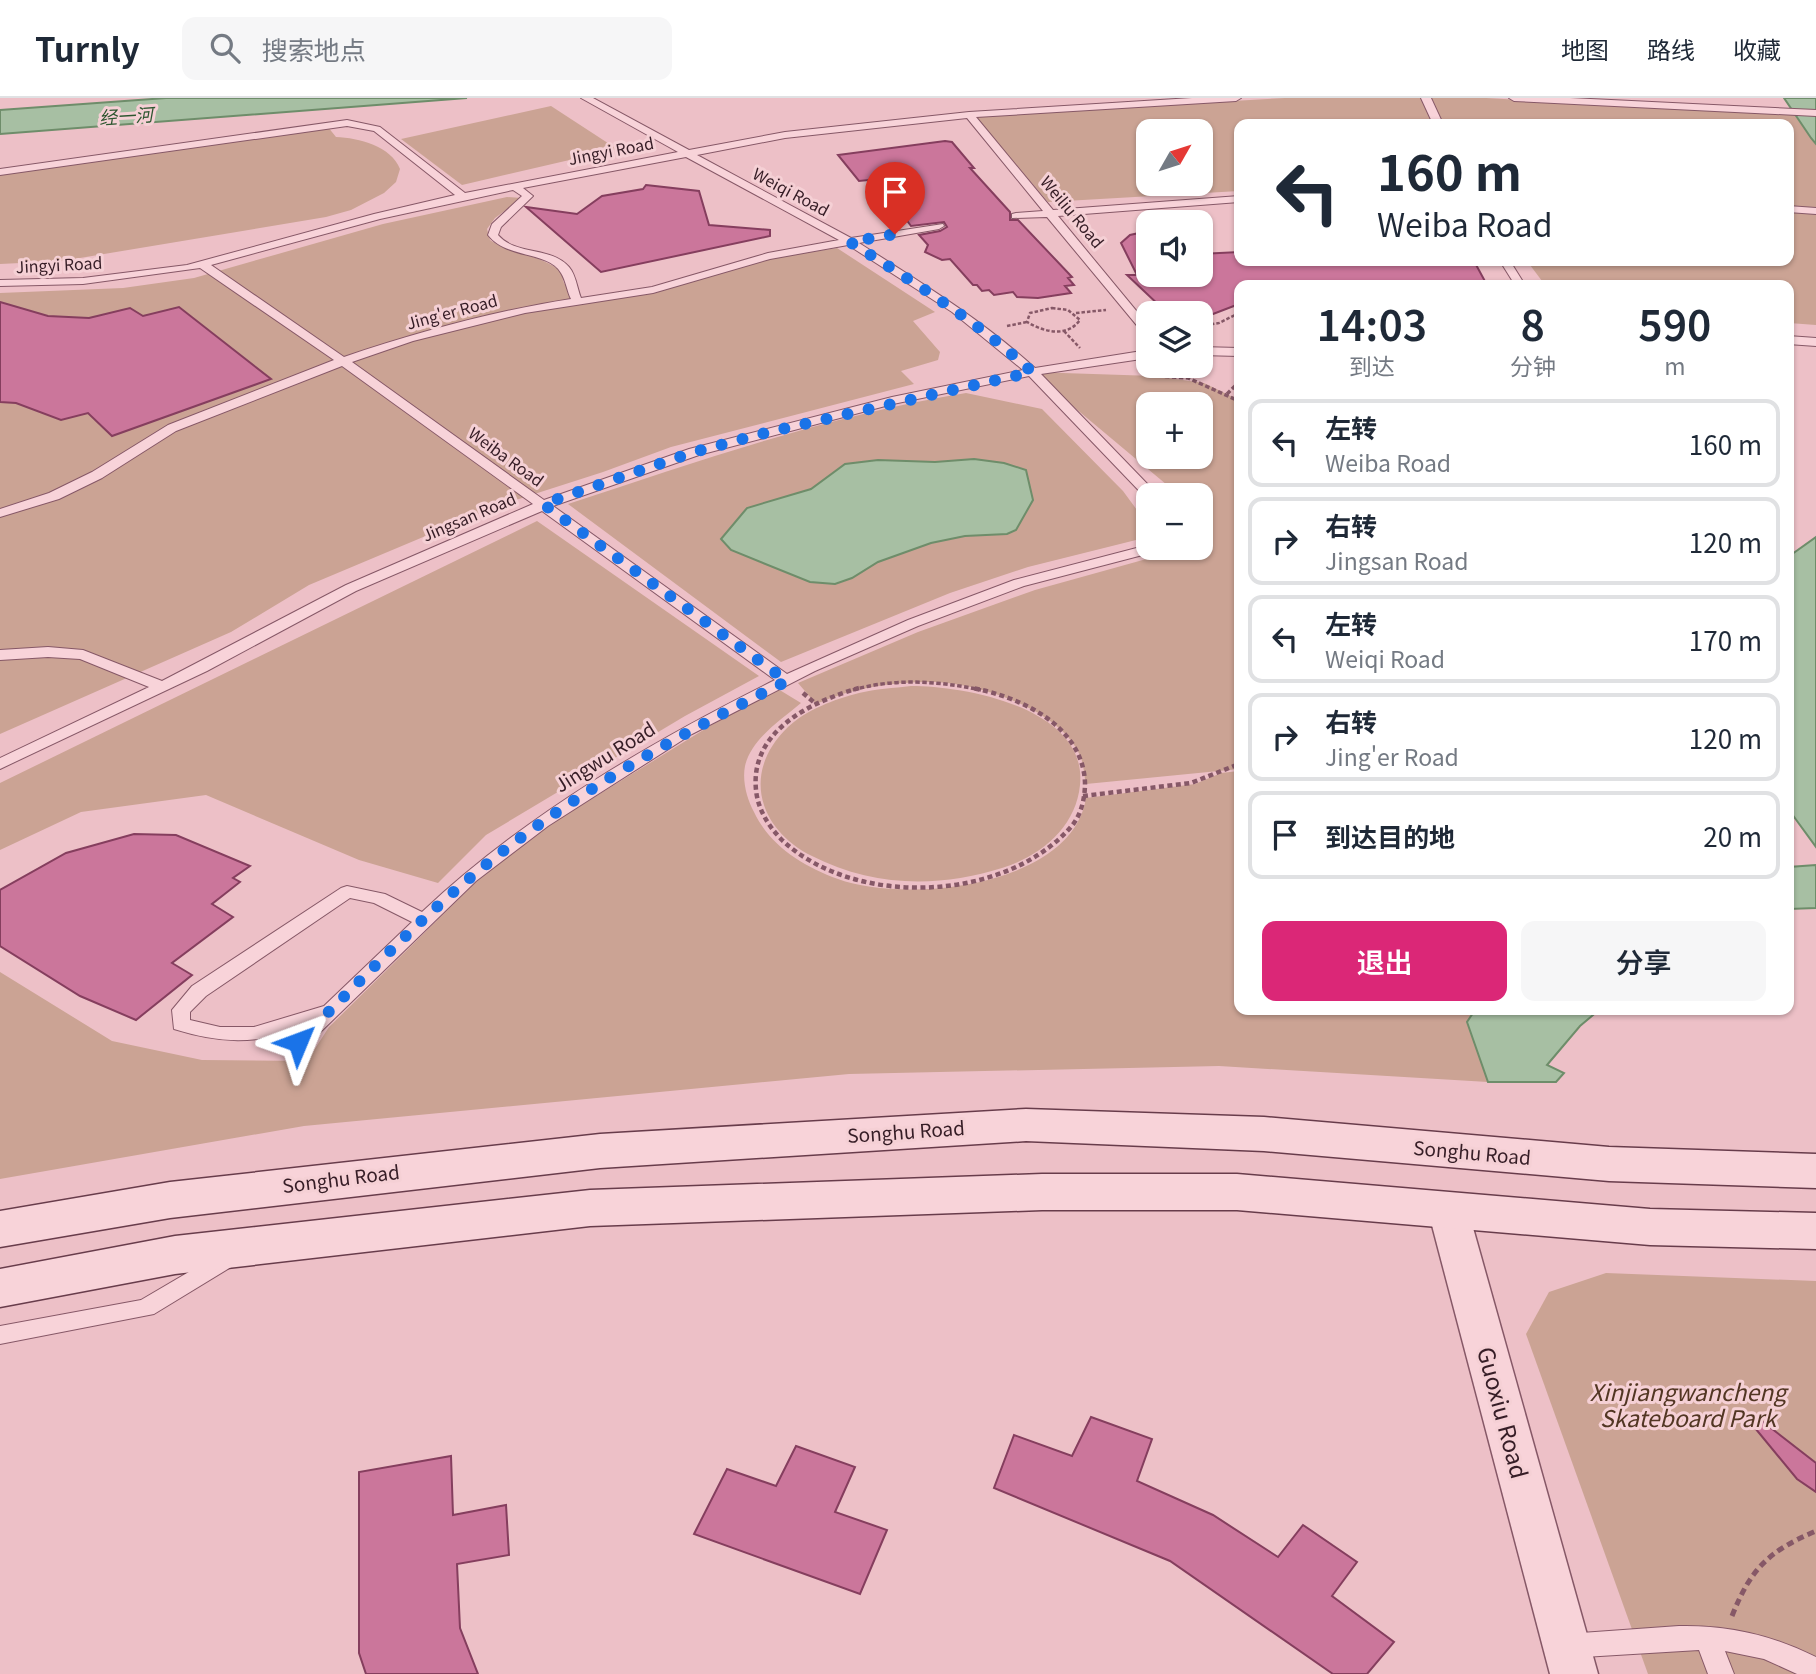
<!DOCTYPE html>
<html lang="zh">
<meta charset="utf-8">
<style>
body{margin:0;font-family:Georgia,"Noto Sans SC",serif;background:#f6f6f7;color:#1f2937;height:100vh;display:flex;flex-direction:column;font-size:26px;white-space:nowrap}
*{box-sizing:border-box;margin:0}
p{font-size:23px;color:#747a83}
.icon{flex:none;width:38px;height:38px;fill:none;stroke:currentColor;stroke-width:2;stroke-linecap:round;stroke-linejoin:round}
.map{position:relative;flex:1;overflow:hidden}
.drawer{position:absolute;left:1234px;top:182px;width:560px;height:735px;display:flex;flex-direction:column;background:#fff;border-radius:14px;box-shadow:0 2px 5px #0004}
.drawer>*{flex:none}
.top-card{position:absolute;left:1234px;top:21px;width:560px;height:147px;border-radius:14px;box-shadow:0 2px 5px #0004;background:#fff;color:#1f2937;overflow:hidden}
.needle{width:46px;rotate:51deg}
.controls{position:absolute;left:1136px;top:21px;display:grid;gap:14px}
.controls a{display:grid;place-items:center;width:77px;height:77px;border-radius:14px;background:#fff;box-shadow:0 2px 5px #0004;font-size:35px}
.pin{position:absolute;display:grid;place-items:center;width:60px;height:60px;color:#fff;margin:-72px -30px;border-radius:50% 50% 50% 0;rotate:-45deg;box-shadow:0 0 7px #0007}
.pin .icon{rotate:45deg}
.me{position:absolute;width:77px;margin:-38px;rotate:46deg;stroke-linejoin:round;filter:drop-shadow(0 0 5px #0008)}
.turn{display:flex;align-items:center;gap:24px;height:147px;padding:0 28px;font-size:32px}
.turn .icon{width:91px;height:91px;stroke-width:2.5}
.turn b{display:block;font-size:49px;line-height:60px}
.eta{display:flex;justify-content:space-evenly;align-items:center;height:119px;text-align:center}
.eta b{font-size:42px;font-weight:600;line-height:49px}
.cta{display:flex;gap:14px;margin-top:auto;padding:14px 28px}
.cta a{flex:1;height:80px;border-radius:14px;background:#db2777;color:#fff;font-size:28px;font-weight:600;line-height:80px;text-align:center}
.cta a+a{background:#f6f6f7;color:#1f2937}
ul{padding:0;list-style:none}
li{display:flex;align-items:center;gap:21px;height:88px;margin:0 14px 10px;padding:0 14px;border:4px solid #e0e1e3;border-radius:14px}
li div{flex:1}
li b{display:block;font-size:26px}
li em{font-style:normal}
header{display:flex;align-items:center;gap:42px;box-sizing:border-box;height:98px;padding:0 35px;background:#fff;border-bottom:2px solid #e0e1e3}
header strong{font-size:33px}
nav{display:flex;gap:38px;margin-inline-start:auto;font-size:24px}
.search{width:490px;height:63px;background:#f6f6f7;display:flex;align-items:center;gap:18px;box-sizing:border-box;padding:0 24px;border-radius:14px;color:#747a83;font-size:26px}
.map>svg:first-child{display:block}
.green{fill:#cba394;fill-rule:evenodd}
.water{fill:#a7bfa3;stroke:#6e8d6a;stroke-width:2}
.building{fill:#cb769b;stroke:#853e5e;stroke-width:2}
.lines{fill:none;stroke-linecap:round;stroke-linejoin:round}
.service-casing{stroke:#865867;stroke-width:2}
.minor-casing{stroke:#865867;stroke-width:3}
.secondary-casing{stroke:#683c4b;stroke-width:3}
.path-far3{stroke:#865867;stroke-width:2.5;stroke-dasharray:3.5 2;stroke-linecap:butt}
.path-far2{stroke:#865867;stroke-width:3.5;stroke-dasharray:4.5 2.5;stroke-linecap:butt}
.path-far1{stroke:#865867;stroke-width:4.5;stroke-dasharray:5 3.5;stroke-linecap:butt}
.path{stroke:#865867;stroke-width:5;stroke-dasharray:7 4.5;stroke-linecap:butt}
.service{fill:#f8d3d9;fill-rule:evenodd}
.minor{fill:#f8d3d9;fill-rule:evenodd}
.secondary{fill:#f8d3d9;fill-rule:evenodd}
.route{stroke:#1a73e8;stroke-width:12;stroke-dasharray:0 21.6}
.labels{text-anchor:middle;stroke-width:6;stroke-linejoin:round;paint-order:stroke}
.far-street-label{font-size:16px;fill:#361d26;stroke:#f5d0d5}
.far-water-label{font-size:18px;font-style:italic;fill:#2c562f;stroke:#f5d0d5}
.street-label{font-size:19px;fill:#361d26;stroke:#f5d0d5}
.near-park-label{font-size:23px;font-style:italic;fill:#523623;stroke:#f5d0d5}
.near-street-label{font-size:23px;fill:#361d26;stroke:#f5d0d5}
</style>
<header>
<strong>Turnly</strong>
<div class="search"><svg class="icon" aria-label="search" viewBox="0 0 24 24"><circle cx="10" cy="10" r="6"/><path d="M15 15l6 6"/></svg>搜索地点</div>
<nav><a>地图</a><a>路线</a><a>收藏</a></nav>
</header>
<div class="map">
<svg width="1816" height="1576" viewBox="0 0 1816 1576">
<rect width="100%" height="100%" fill="#edc0c7"/>
<!-- green -->
<g class="green">
<path d="M1285,0H1486L1795,17L1816,46V227L1789,225L1788,187H1545L1527,163H1788V26H1239V93L1048,104L974,18ZM1148,33H1200V86H1148Z"/>
<polygon points="551,8 617,51 462,87 401,41"/>
<path d="M328,29L336,39C359,40 391,48 400,71L396,84L384,95L351,112L326,119L62,163L0,166V76Z"/>
<path d="M507,99L522,100L495,120L487,131L490,142C513,157 540,156 562,174L563,183L576,207L655,195L767,161L837,150L935,214L913,223L940,254L938,262L901,273L914,286L671,349L603,374L497,408L309,487L231,534L0,636V195L123,190L194,180L383,126Z"/>
<path d="M1032,274L1154,278L1204,285L1239,302V671L1086,686C1084,678 1084,668 1081,660C1063,612 977,584 930,584C891,584 852,590 816,606L798,585L918,534L1035,492L1186,450H1200L1204,444L1201,438L1200,397H1179ZM1148,306H1200V359H1148Z"/>
<path d="M966,295L1042,311L1123,393L1148,427V439L1028,469L950,495L781,564L568,406C699,363 830,317 966,295Z"/>
<polygon points="537,423 759,578 685,618 486,737 438,785 359,762 206,697 81,714 0,752 0,685"/>
<path d="M911,588C965,588 1088,610 1080,687C1076,729 1041,758 1002,770C939,790 872,789 812,758C758,731 741,674 788,629C806,612 835,601 859,595C875,591 894,590 911,588Z"/>
<path d="M778,591L801,605C781,622 751,641 745,668C742,683 747,701 754,714C770,748 803,768 838,781C906,806 1072,789 1086,700L1195,686L1221,675L1239,673V912H1475L1467,924L1488,984L1219,968L849,976L304,1028L0,1081V874L112,943L202,962L307,963L329,929L479,781L551,726L713,626Z"/>
<polygon points="1606,1175 1816,1183 1816,1576 1648,1576 1526,1236 1549,1194"/>
</g>
<!-- water -->
<g class="water">
<polygon points="166,0 467,0 0,36 0,12"/>
<polygon points="1784,0 1816,0 1816,46 1811,40"/>
<polygon points="974,361 1004,365 1026,372 1033,402 1016,432 1007,436 965,438 931,445 878,464 852,480 835,486 810,484 731,452 721,441 747,410 811,391 845,366 878,362 935,364"/>
<polygon points="1816,439 1816,749 1789,712 1788,459"/>
<polygon points="1816,767 1816,810 1789,811 1789,769"/>
<polygon points="1475,912 1599,912 1580,928 1547,967 1564,975 1556,984 1488,984 1467,924"/>
</g>
<!-- building -->
<g class="building">
<polygon points="945,43 952,44 974,70 970,70 1010,114 1010,122 1018,122 1072,179 1068,180 1074,187 1065,188 1071,195 1038,200 1017,199 1013,194 994,197 989,192 982,193 977,187 973,187 950,161 942,162 925,154 928,147 919,137 940,133 947,129 944,124 911,128 897,109 885,106 888,80 859,83 838,57"/>
<polygon points="646,87 699,93 709,127 770,132 770,138 601,174 526,109 577,116 602,98 643,91"/>
<polygon points="1148,133 1148,177 1200,177 1200,156 1239,154 1239,163 1474,163 1487,187 1239,187 1239,206 1200,221 1200,215 1172,215 1170,211 1163,211 1127,177 1137,177 1121,145 1130,137"/>
<polygon points="0,204 48,218 89,220 130,210 143,218 179,209 271,281 112,338 88,315 61,322 16,305 0,304"/>
<polygon points="134,736 176,737 250,768 233,780 240,784 212,806 233,819 172,865 192,877 136,922 80,898 0,848 0,792 66,755"/>
<polygon points="1091,1319 1152,1341 1137,1383 1213,1417 1278,1459 1303,1427 1357,1464 1332,1498 1394,1544 1367,1576 1333,1576 1170,1463 994,1390 1014,1337 1072,1358"/>
<polygon points="1762,1323 1816,1365 1816,1394 1797,1381 1755,1330"/>
<polygon points="796,1348 855,1369 835,1414 887,1432 860,1496 694,1436 727,1371 776,1388"/>
<polygon points="451,1358 453,1417 506,1407 509,1457 457,1466 460,1530 478,1576 366,1576 359,1555 359,1374"/>
</g>
<g class="lines">
<defs>
<g id="service">
<path d="M581,0H593L689,52L785,34L969,14L1192,0H1241L1236,3L976,19L1053,112L1239,98V104L1058,118L1148,227V238L1144,236L1047,119L1012,120V116L1016,115L1043,113L967,20L785,40L697,57L851,140L943,126L944,128L939,131L859,145C920,184 981,221 1035,270L1148,252V260L1041,276L1158,397L1146,400L1029,278L893,306L699,357L553,408L787,576L908,522L1014,482L1148,447V450H1160L1158,453L1024,488L918,528L815,573L692,636L548,728L476,783L305,949H291L288,944L301,930C256,947 219,945 174,931L172,912L192,888L341,790L347,788L385,796L422,814C525,717 649,645 775,582L542,413L356,493L207,573L0,671V660L149,589L80,561L48,559L0,562V552L48,549L83,552L162,583L346,487L533,406L342,268L176,333L102,380L59,401L0,419V411L49,395L92,374L168,327L334,262L200,170L83,186L0,188V182L83,180L187,167L374,116L455,97L374,33L347,28L0,77V71L347,22L380,29L465,95L678,54ZM686,59L839,142L768,155L652,189L581,200C577,190 576,177 569,169C551,148 516,158 498,137L501,129L533,98L523,90ZM513,92L522,98L492,126L488,137C506,161 549,153 561,175C566,183 567,193 571,201C494,213 418,234 344,259L211,167L380,121ZM848,147L952,214L1023,272L892,299L689,351L544,402L352,264L413,243L525,215L653,195L770,161ZM350,800L374,805L412,824L324,908L254,929H220L190,922V914L206,898Z"/>
<polygon points="1421,0 1431,0 1443,26 1433,26"/>
<polygon points="1509,0 1570,0 1816,12 1816,18 1514,3"/>
<polygon points="1788,108 1816,110 1816,116 1788,114"/>
<polygon points="1500,163 1510,163 1525,187 1515,187"/>
<polygon points="1788,238 1816,240 1816,248 1788,246"/>
<polygon points="1200,249 1239,250 1239,258 1200,257"/>
<polygon points="228,1151 236,1154 239,1160 236,1166 154,1216 0,1246 0,1228 141,1202"/>
<path d="M1679,1528C1729,1527 1771,1537 1816,1559V1576H1797L1764,1561L1725,1553L1734,1576H1708L1699,1552L1567,1560L1558,1557L1554,1548L1558,1539L1567,1536Z"/>
</g>
<polygon id="minor" points="1448,1096 1462,1101 1468,1112 1598,1576 1550,1576 1428,1112 1434,1101"/>
<g id="secondary">
<polygon points="1026,1011 1264,1019 1609,1049 1816,1056 1816,1090 1609,1083 1264,1053 1026,1043 600,1070 170,1120 0,1149 0,1113 170,1084 600,1036"/>
<polygon points="1042,1076 1237,1076 1650,1111 1816,1115 1816,1151 1650,1147 1237,1112 1042,1112 590,1128 175,1176 0,1209 0,1171 175,1138 590,1092"/>
</g>
</defs>
<!-- service casing -->
<use href="#service" class="service-casing"/>
<!-- minor casing -->
<use href="#minor" class="minor-casing"/>
<!-- secondary casing -->
<use href="#secondary" class="secondary-casing"/>
<!-- path-far3 -->
<g class="path-far3">
<path d="M1052,210L1068,212L1080,222C1067,240 1044,234 1027,224L1030,215Z"/>
<polyline points="1076,215 1106,212"/>
<polyline points="1007,228 1027,224"/>
<polyline points="1200,228 1219,225 1239,215"/>
<polyline points="1064,233 1080,250"/>
</g>
<!-- path-far2 -->
<g class="path-far2">
<polyline points="1144,277 1188,280 1239,303"/>
<polyline points="1227,296 1239,284"/>
<path d="M853,592C894,580 939,583 981,592"/>
</g>
<!-- path-far1 -->
<g class="path-far1">
<path d="M859,590C810,604 750,633 756,692C758,712 769,729 783,743C856,810 1004,804 1070,730C1081,718 1085,701 1085,685C1083,628 1021,599 972,590"/>
<polyline points="803,595 816,606"/>
<polyline points="1083,698 1191,685 1239,666"/>
</g>
<!-- path -->
<path class="path" d="M1732,1518C1751,1470 1769,1453 1816,1433"/>
<!-- service -->
<use href="#service" class="service"/>
<!-- minor -->
<use href="#minor" class="minor"/>
<!-- secondary -->
<use href="#secondary" class="secondary"/>
</g>
<g class="lines">
<!-- route -->
<path class="route" d="M298,944C355,889 410,830 471,779C566,699 676,638 787,583L543,406L694,354L769,334L1032,274C977,223 913,184 850,144L895,136"/>
</g>
<g class="labels">
<!-- far-street labels -->
<g class="far-street-label">
<text transform="translate(611 53) rotate(-11)" y="6">Jingyi Road</text>
<text transform="translate(791 94) rotate(28)" y="6">Weiqi Road</text>
<text transform="translate(1072 114) rotate(50)" y="6">Weiliu Road</text>
<text transform="translate(59 167) rotate(-3)" y="6">Jingyi Road</text>
<text transform="translate(452 214) rotate(-15)" y="6">Jing'er Road</text>
<text transform="translate(506 359) rotate(36)" y="6">Weiba Road</text>
<text transform="translate(469 419) rotate(-23)" y="6">Jingsan Road</text>
</g>
<!-- far-water labels -->
<g class="far-water-label">
<text transform="translate(126 19) rotate(-4)" y="6">经一河</text>
</g>
<!-- street labels -->
<g class="street-label">
<text transform="translate(605 659) rotate(-32)" y="7">Jingwu Road</text>
<text transform="translate(906 1034) rotate(-4)" y="7">Songhu Road</text>
<text transform="translate(1472 1055) rotate(5)" y="7">Songhu Road</text>
<text transform="translate(341 1081) rotate(-7)" y="7">Songhu Road</text>
</g>
<!-- near-park labels -->
<g class="near-park-label">
<text x="1688" y="1303">Xinjiangwancheng<tspan x="1688" dy="26">Skateboard Park</tspan></text>
</g>
<!-- near-street labels -->
<g class="near-street-label">
<text transform="translate(1502 1315) rotate(75)" y="8">Guoxiu Road</text>
</g>
</g>
</svg>
<div class="controls">
<a><svg class="needle" viewBox="-14 -14 28 28"><path d="M0-13l5 13h-10z" fill="#e53935"/><path d="M0 13l5-13h-10z" fill="#747a83"/></svg></a>
<a><svg class="icon" aria-label="sound" viewBox="0 0 24 24"><path d="M4 9h4l5-4v14l-5-4H4zM17 9q2 3 0 6"/></svg></a>
<a><svg class="icon" aria-label="layers" viewBox="0 0 24 24"><path d="M12 4l9 5-9 5-9-5zM3 14l9 5 9-5"/></svg></a>
<a>+</a>
<a>−</a>
</div>
<div class="pin" style="left:895px;top:136px;background:#d93025"><svg class="icon" aria-label="arrive" viewBox="0 0 24 24"><path d="M6 21V4h12l-3 4 3 4H6"/></svg></div>
<svg class="me" style="left:298px;top:944px" viewBox="-20 -20 40 40"><path d="M0-17L14 15 0 8-14 15z" fill="#1a73e8" stroke="#fff" stroke-width="4"/></svg>
<div class="top-card">
<div class="turn"><svg class="icon" aria-label="left" viewBox="0 0 24 24"><path d="M17 20v-9H6M10 6l-5 5 5 5"/></svg><div><b>160 m</b>Weiba Road</div></div>
</div>
<section class="drawer">
<div class="eta">
<div><b>14:03</b><p>到达</p></div>
<div><b>8</b><p>分钟</p></div>
<div><b>590</b><p>m</p></div>
</div>
<ul>
<li><svg class="icon" aria-label="left" viewBox="0 0 24 24"><path d="M17 20v-9H6M10 6l-5 5 5 5"/></svg><div><b>左转</b><p>Weiba Road</p></div><em>160 m</em></li>
<li><svg class="icon" aria-label="right" viewBox="0 0 24 24"><path d="M7 20v-9h11M14 6l5 5-5 5"/></svg><div><b>右转</b><p>Jingsan Road</p></div><em>120 m</em></li>
<li><svg class="icon" aria-label="left" viewBox="0 0 24 24"><path d="M17 20v-9H6M10 6l-5 5 5 5"/></svg><div><b>左转</b><p>Weiqi Road</p></div><em>170 m</em></li>
<li><svg class="icon" aria-label="right" viewBox="0 0 24 24"><path d="M7 20v-9h11M14 6l5 5-5 5"/></svg><div><b>右转</b><p>Jing'er Road</p></div><em>120 m</em></li>
<li><svg class="icon" aria-label="arrive" viewBox="0 0 24 24"><path d="M6 21V4h12l-3 4 3 4H6"/></svg><div><b>到达目的地</b></div><em>20 m</em></li>
</ul>
<div class="cta"><a>退出</a><a>分享</a></div>
</section>
</div>
